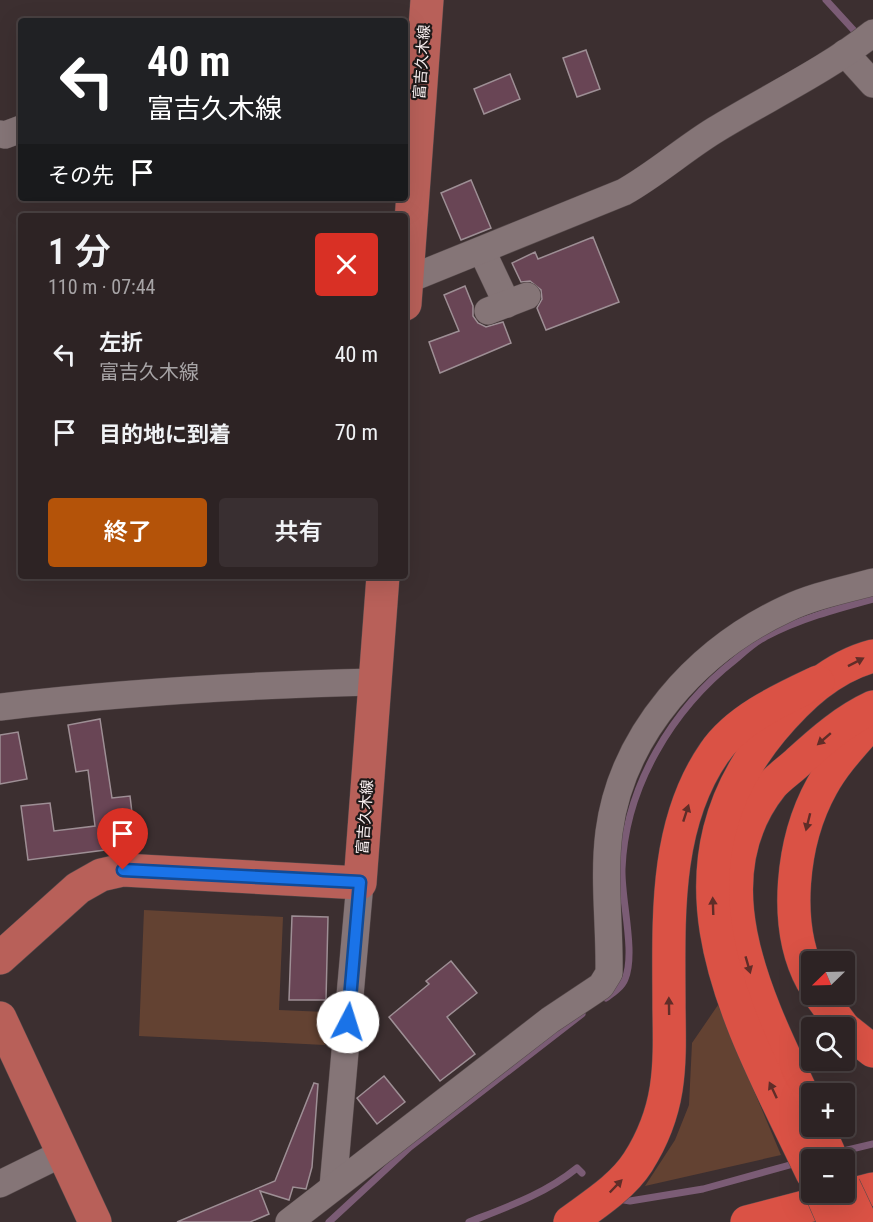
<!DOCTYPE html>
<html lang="ja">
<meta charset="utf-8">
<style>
body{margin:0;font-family:"Roboto Condensed","Noto Sans JP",sans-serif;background:#392f31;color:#f1f3f6;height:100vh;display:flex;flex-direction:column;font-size:22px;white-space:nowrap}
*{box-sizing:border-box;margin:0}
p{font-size:20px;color:#a7a4a6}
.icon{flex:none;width:33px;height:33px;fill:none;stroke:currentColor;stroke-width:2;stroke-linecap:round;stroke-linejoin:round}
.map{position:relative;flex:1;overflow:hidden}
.details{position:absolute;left:18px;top:213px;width:390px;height:366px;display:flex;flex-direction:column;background:#2d2324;border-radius:6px;box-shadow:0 6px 24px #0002,0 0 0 2px #484041}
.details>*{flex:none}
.top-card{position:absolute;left:18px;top:18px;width:390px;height:183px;border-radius:6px;box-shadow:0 6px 24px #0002,0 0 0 2px #484041;background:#202124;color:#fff;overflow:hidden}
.needle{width:39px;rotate:247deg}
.fabs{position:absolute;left:801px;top:951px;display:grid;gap:12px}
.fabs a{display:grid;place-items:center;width:54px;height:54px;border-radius:6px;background:#2d2324;box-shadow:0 6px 24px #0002,0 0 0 2px #484041;font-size:30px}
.pin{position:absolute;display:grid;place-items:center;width:51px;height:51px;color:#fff;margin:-62px -26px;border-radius:50% 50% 50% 0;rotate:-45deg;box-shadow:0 0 6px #0007}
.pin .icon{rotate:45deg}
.me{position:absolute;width:66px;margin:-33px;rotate:5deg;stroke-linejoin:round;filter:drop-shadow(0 0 4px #0008)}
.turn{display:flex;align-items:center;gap:21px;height:126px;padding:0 30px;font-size:27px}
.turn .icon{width:78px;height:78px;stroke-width:2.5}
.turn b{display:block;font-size:42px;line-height:51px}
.then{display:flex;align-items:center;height:57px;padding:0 30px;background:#0003;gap:12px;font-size:22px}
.round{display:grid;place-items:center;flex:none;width:63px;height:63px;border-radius:6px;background:#392f31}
.overview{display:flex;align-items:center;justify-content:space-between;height:102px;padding:0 30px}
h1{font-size:36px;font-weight:600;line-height:45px}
.primary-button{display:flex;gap:12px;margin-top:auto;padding:12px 30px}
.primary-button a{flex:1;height:69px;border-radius:6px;background:#b45309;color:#fff;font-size:24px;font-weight:600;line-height:69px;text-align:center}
.primary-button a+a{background:#392f31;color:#f1f3f6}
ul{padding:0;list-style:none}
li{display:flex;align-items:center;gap:18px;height:78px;padding:0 30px}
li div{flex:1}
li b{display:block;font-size:22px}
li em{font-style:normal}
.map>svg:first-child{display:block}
.green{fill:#634232}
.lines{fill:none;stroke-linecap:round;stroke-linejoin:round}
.stream{stroke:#7b5c75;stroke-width:7}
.building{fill:#694555;stroke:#9e8f95;stroke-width:1.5}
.minor-casing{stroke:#574b4c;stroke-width:28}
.major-casing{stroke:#574b4c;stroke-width:34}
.highway-casing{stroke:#574b4c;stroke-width:34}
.minor{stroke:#857577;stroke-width:27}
.major{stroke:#b86059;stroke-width:33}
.highway{stroke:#da5245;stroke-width:33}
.highway-bridge-casing{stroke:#574b4c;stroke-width:34;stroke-linecap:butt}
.highway-bridge{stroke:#da5245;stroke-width:33}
.oneway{fill:#602d28}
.route-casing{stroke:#114b97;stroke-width:15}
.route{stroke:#1a73e8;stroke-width:10}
.labels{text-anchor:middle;stroke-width:4.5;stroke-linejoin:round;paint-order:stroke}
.street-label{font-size:15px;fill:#faf1f2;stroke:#1f1919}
</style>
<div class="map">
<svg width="873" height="1222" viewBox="0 0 873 1222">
<rect width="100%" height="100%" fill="#3c2f30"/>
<!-- green -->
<g class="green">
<polygon points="144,910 283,917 279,1010 326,1012 325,1045 139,1036"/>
<polygon points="718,1005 781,1155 645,1186 675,1140 689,1105 692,1043"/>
</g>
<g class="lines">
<!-- stream -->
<g class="stream">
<polyline points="826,0 859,36"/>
<path d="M606,998C613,993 622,987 625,979C636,953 621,899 622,869C625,787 672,709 736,659C745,651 755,642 765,637C799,619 836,609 873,599"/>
<polyline points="839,1152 873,1144"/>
<polyline points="624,1200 630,1201 703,1189 797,1163"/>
<polyline points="329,1222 410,1147 582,1014"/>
<path d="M469,1222C507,1207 545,1194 577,1168L582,1173"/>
</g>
</g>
<!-- building -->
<g class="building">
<polygon points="586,50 600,89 577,97 563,58"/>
<polygon points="510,74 520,99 484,114 474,89"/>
<polygon points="471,180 491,228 461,240 441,193"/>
<polygon points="593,237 619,302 546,330 537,308 542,299 541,290 530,281 521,282 512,263 535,252 538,259"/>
<polygon points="465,286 473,306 473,316 478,323 486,327 503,322 511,343 440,373 429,342 459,331 444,295"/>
<polygon points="100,719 112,798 130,796 136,846 28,860 21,806 50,803 54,831 95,826 88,770 76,772 68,725"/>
<polygon points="18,732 27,779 0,784 0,735"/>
<polygon points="292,916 328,917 326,1000 289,1000"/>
<polygon points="451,961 477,993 447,1017 475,1054 440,1081 389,1017 429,984 426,981"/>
<polygon points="384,1076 405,1102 377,1124 357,1098"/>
<polygon points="314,1083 318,1084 312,1167 306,1189 293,1187 289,1200 260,1191 269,1214 250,1222 177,1222 275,1181"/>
</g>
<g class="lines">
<defs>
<g id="minor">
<polyline points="845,53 873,84"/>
<polyline points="0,134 5,135 21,129"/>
<polyline points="482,251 507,304"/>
<path d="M407,280L624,192C656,174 684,149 715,130C767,98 825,71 873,33"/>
<polyline points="488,311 527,296"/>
<path d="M0,707C125,692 249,685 375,682"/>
<polyline points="0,1184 63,1153"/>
<polyline points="333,1187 360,883"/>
<path d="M289,1222L550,1020L601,986L609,973C610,927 603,879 609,832C622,733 698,650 786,609C813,596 844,590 873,582"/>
</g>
<g id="major">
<polyline points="405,304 427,0"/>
<polyline points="0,958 78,888 101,875 123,870 360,883 383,576"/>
<polyline points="0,1018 95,1222"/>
</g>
<g id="highway">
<path d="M812,981C782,925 792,840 822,786C835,762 855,742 873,721"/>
<polyline points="819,994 844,1028"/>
<polyline points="844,1028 873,1051"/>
<path d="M812,1115C767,1017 691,886 772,785C780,776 791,769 799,761C822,740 845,720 873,707"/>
<polyline points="817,1126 832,1160"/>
<path d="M812,1173C743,1027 650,878 772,730C799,698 831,667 873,656"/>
<path d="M570,1222C593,1205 622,1187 638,1162C671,1110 670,1068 669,1009C669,923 663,827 714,753C737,719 782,699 818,682"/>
<polyline points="747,1222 873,1189"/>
</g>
</defs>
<!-- minor casing -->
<use href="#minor" class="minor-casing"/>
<!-- major casing -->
<use href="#major" class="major-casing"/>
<!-- highway casing -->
<use href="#highway" class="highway-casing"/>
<!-- minor -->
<use href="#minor" class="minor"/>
<!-- major -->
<use href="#major" class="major"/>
<!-- highway -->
<use href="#highway" class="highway"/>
<defs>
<g id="highway-bridge">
<polyline points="844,1186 861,1222"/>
<polyline points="821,1192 834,1222"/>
</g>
</defs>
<!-- highway-bridge casing -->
<use href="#highway-bridge" class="highway-bridge-casing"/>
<!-- highway-bridge -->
<use href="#highway-bridge" class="highway-bridge"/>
</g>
<!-- one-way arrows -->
<defs><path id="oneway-solid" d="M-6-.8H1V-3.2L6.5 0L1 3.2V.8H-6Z" transform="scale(1.5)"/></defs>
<g class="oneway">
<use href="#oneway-solid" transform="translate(856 662) rotate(-27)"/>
<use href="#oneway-solid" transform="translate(824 739) rotate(139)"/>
<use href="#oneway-solid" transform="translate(686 813) rotate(-72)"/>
<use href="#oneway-solid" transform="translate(808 822) rotate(104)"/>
<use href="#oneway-solid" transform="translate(713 906) rotate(-92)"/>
<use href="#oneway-solid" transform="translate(748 965) rotate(74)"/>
<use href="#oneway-solid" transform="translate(669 1006) rotate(-91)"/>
<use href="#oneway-solid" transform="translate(773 1090) rotate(-115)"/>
<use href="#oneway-solid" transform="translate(616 1186) rotate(-46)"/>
</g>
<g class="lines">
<defs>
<polyline id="route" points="123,870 360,882 348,1022"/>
</defs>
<!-- route casing -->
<use href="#route" class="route-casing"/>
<!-- route -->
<use href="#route" class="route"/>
</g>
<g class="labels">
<!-- street labels -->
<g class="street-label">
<text transform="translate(422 62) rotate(-86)" y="5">富吉久木線</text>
<text transform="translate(365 817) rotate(-86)" y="5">富吉久木線</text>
</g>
</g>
</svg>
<div class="fabs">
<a><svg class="needle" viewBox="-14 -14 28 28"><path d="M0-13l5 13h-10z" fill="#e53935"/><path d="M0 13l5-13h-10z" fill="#a7a4a6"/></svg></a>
<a><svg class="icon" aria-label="search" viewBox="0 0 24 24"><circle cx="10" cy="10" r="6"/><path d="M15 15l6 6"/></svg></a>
<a>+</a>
<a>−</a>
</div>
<div class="pin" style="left:123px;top:870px;background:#d93025"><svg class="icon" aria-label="arrive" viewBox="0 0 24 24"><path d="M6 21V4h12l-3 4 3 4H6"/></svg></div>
<svg class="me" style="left:348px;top:1022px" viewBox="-20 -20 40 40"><circle r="19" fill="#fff"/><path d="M0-13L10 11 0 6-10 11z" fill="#1a73e8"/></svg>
<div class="top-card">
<div class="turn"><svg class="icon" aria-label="left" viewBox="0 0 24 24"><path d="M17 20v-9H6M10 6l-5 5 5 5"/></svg><div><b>40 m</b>富吉久木線</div></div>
<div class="then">その先<svg class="icon" aria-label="arrive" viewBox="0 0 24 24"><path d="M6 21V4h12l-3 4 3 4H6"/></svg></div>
</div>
<section class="details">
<div class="overview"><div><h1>1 分</h1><p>110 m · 07:44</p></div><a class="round" style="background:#d93025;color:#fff"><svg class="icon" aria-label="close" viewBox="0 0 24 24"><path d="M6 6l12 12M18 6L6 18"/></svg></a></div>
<ul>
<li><svg class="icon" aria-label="left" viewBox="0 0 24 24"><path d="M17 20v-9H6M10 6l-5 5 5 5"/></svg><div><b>左折</b><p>富吉久木線</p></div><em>40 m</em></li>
<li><svg class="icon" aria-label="arrive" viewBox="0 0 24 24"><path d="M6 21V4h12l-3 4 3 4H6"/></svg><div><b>目的地に到着</b></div><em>70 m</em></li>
</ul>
<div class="primary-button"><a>終了</a><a>共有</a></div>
</section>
</div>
